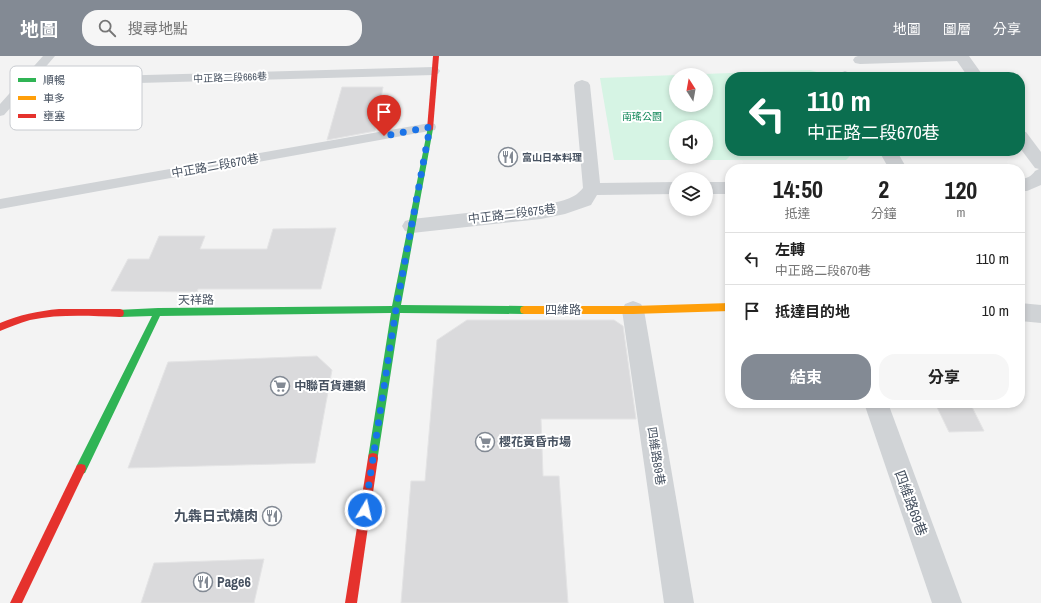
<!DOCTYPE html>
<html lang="zh-TW">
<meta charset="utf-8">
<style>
body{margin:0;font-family:"Archivo Narrow","Noto Sans TC",sans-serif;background:#f6f6f6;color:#222;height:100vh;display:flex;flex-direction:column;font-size:15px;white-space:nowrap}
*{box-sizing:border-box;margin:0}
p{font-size:13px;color:#767676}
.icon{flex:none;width:22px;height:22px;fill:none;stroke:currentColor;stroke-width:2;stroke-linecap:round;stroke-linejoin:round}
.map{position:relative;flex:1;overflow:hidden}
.details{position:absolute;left:725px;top:108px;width:300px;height:244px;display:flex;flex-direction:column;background:#fff;border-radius:16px;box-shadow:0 2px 6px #0003}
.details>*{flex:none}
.hud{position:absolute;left:725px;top:16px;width:300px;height:84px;border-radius:16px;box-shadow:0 2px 6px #0003;background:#0b6e4f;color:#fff;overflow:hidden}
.needle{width:26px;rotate:349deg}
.controls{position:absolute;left:669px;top:12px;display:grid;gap:8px}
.controls a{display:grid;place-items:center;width:44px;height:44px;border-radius:50%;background:#fff;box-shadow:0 2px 6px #0003;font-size:20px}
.pin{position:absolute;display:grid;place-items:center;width:34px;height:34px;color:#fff;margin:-41px -17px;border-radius:50% 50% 50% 0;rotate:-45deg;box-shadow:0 0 4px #0007}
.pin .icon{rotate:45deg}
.me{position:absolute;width:44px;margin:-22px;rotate:9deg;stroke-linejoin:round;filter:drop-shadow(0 0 3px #0008)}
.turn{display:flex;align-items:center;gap:14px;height:84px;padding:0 16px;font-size:18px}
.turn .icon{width:52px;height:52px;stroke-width:2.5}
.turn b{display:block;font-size:28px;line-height:34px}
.eta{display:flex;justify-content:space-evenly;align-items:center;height:68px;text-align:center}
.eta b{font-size:24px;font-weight:700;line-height:28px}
.cta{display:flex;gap:8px;margin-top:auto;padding:8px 16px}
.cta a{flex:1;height:46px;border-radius:16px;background:#838a94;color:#fff;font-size:16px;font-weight:700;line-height:46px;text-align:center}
.cta a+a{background:#f6f6f6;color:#222}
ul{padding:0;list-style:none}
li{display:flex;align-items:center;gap:12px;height:52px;padding:0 16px;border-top:1px solid #e0e0e0}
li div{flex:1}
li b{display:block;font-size:15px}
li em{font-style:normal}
header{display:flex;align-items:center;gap:24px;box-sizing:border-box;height:56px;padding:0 20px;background:#838a94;color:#fff}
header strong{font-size:19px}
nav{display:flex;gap:22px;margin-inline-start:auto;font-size:14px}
.search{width:280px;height:36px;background:#f6f6f6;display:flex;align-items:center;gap:10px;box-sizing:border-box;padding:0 14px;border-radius:16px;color:#767676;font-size:15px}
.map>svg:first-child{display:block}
.green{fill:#d6f4e4;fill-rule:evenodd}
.building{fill:#dadadc;stroke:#e4e4e5}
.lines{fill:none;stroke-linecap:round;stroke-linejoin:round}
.lane{fill:#d0d3d6;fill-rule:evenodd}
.street{fill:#d0d3d6;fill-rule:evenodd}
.fast{fill:#30b455;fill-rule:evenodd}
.slow{fill:#ff9f0a;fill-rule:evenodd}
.jam{fill:#e5322d;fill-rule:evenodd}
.route{stroke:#1a73e8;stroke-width:7;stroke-dasharray:0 12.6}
.labels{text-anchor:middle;stroke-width:4;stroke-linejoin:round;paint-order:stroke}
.far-street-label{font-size:10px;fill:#475261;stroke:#fff}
.far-park-label{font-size:10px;fill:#0f8656;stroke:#fff}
.far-poi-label{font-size:10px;font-weight:bold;fill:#475261;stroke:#fff;text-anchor:start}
.street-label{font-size:12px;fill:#475261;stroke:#fff}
.poi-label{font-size:12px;font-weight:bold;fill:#475261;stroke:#fff;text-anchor:start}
.near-street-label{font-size:14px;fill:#475261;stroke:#fff}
.near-poi-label{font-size:14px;font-weight:bold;fill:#475261;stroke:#fff;text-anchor:end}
.key{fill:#fff;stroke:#c8cbd0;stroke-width:1}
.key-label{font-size:11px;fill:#475261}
</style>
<header>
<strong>地圖</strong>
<div class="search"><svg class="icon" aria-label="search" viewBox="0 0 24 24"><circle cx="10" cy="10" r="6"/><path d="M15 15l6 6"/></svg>搜尋地點</div>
<nav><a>地圖</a><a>圖層</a><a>分享</a></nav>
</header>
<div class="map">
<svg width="1041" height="547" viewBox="0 0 1041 547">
<rect width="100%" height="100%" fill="#f3f3f3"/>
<!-- green -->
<path class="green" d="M810,14L820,17L822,21H730V95H849L851,99L846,104H614L600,22L676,19V49H706V19H677ZM676,71H706V101H676Z"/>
<!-- building -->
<g class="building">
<polygon points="342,31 383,31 375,75 327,84"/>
<polygon points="336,172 321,233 198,233 197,236 111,235 128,203 149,203 159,180 205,180 200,193 267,193 273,173"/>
<polygon points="467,264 614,264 623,270 636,363 541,363 543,420 559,420 568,547 401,547 411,425 425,425 437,284"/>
<polygon points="317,300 332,314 315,407 128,412 168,306"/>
<polygon points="935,347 970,347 984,375 949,376"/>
<polygon points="264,503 254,547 141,547 154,507"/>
</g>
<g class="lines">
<!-- lane -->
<g class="lane">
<polygon points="43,0 55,0 36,22 434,11 438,12 440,15 438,18 434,19 30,30 4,59 0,60 0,48"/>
<polygon points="430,67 435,68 436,71 435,74 0,153 0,143"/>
</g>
<!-- street -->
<g class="street">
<polygon points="858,0 969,0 984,21 968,21 957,5 860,8 855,7 853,4 855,1"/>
<polygon points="845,15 850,17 854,21 838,21 840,17"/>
<path d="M582,24L588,26L590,29L600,127L676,126V138L597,139L591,149L565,158L541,163L412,177L405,175L402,170L405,165L412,163L541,149C556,146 573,145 583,132L574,29L576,26Z"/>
<path d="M1020,75L1026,76L1041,96V129L1027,135H1020V123C1026,123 1032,120 1035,115L1039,113L1035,112L1020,92Z"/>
<polygon points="879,95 897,95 907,113 889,113"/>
<rect x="706" y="126" width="24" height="12"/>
<polygon points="633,245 641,248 644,254 694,547 664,547 622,254 625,248"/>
<polygon points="1020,247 1041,249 1041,267 1020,265"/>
<polygon points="864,347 888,347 962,547 932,547"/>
</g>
<!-- fast -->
<polygon class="fast" points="428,71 432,71 433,73 401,249 524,250 527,251 528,254 527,257 524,258 400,257 377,406 373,407 369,406 368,402 391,257 160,260 85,417 81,418 77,417 76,413 77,409 152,260 120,261 117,260 116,257 117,254 158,252 392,250"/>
<!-- slow -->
<polygon class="slow" points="730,247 730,255 633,258 524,258 521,257 520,254 521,251 524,250 633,250"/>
<!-- jam -->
<g class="jam">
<polygon points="433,0 439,0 433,73 430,75 427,73"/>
<path d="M59,253H120L123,254L124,257L123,260L120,261C90,260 59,258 30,264C19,267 10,271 0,275V267C19,259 38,255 59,253Z"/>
<polygon points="373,397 377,398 378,402 357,547 345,547 368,402 369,398"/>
<polygon points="81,408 85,409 86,413 22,547 10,547 77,409"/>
</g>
</g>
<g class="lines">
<!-- route -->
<polyline class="route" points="365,454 396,253 430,71 384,80"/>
</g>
<!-- icons -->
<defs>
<symbol id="restaurant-ring" viewBox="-11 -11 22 22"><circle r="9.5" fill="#fff" stroke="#838a94" stroke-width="1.5"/><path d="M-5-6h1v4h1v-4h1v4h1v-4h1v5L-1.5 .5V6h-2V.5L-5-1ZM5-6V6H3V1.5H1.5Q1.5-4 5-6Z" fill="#838a94"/></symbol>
<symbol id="supermarket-ring" viewBox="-11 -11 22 22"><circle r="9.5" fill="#fff" stroke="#838a94" stroke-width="1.5"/><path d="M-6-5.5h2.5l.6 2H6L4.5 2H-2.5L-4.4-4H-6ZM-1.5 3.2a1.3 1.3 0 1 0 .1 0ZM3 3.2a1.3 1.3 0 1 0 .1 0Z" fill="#838a94"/></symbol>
</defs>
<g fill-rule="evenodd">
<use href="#restaurant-ring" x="497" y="90" width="22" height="22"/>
<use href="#supermarket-ring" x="269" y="319" width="22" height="22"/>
<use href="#supermarket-ring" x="474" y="375" width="22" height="22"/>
<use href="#restaurant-ring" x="261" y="449" width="22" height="22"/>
<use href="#restaurant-ring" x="192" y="515" width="22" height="22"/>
</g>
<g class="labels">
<!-- far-street labels -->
<g class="far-street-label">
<text transform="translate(230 21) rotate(-2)" y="4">中正路二段666巷</text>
</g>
<!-- far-park labels -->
<g class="far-park-label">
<text x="642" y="64">南瑤公園</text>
</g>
<!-- far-poi labels -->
<g class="far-poi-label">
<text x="522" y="105">富山日本料理</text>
</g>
<!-- street labels -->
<g class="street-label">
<text transform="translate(215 110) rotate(-10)" y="4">中正路二段670巷</text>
<text transform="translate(512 158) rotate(-7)" y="4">中正路二段675巷</text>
<text transform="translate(196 244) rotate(-1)" y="4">天祥路</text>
<text x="563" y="258">四維路</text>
<text transform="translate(656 400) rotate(81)" y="4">四維路89巷</text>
</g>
<!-- poi labels -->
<g class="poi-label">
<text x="294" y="334">中聯百貨連鎖</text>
<text x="499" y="390">櫻花黃昏市場</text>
</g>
<!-- near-street labels -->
<g class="near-street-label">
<text transform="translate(911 447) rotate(70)" y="5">四維路69巷</text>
</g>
<!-- near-poi labels -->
<g class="near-poi-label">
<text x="258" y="465">九犇日式燒肉</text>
<text x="217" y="531" text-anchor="start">Page6</text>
</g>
</g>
<!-- legend -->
<rect x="10" y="10" width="132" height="64" rx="6" class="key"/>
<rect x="18" y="22" width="18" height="4" fill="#30b455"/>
<rect x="18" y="40" width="18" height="4" fill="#ff9f0a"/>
<rect x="18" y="58" width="18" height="4" fill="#e5322d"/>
<g class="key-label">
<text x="43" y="28">順暢</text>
<text x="43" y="46">車多</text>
<text x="43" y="64">壅塞</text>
</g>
</svg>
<div class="controls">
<a><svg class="needle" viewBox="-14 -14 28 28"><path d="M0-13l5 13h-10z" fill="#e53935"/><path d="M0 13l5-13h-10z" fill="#767676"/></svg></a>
<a><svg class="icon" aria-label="sound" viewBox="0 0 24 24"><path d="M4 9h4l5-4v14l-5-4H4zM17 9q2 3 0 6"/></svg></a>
<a><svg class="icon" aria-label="layers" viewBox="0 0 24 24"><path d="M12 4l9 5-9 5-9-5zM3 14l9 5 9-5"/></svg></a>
</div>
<div class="pin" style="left:384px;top:80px;background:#d93025"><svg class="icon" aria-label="arrive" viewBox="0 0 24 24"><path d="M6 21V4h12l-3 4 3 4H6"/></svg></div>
<svg class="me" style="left:365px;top:454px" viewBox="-20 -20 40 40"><circle r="17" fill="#1a73e8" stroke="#fff" stroke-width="3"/><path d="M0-11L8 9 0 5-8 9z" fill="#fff"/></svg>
<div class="hud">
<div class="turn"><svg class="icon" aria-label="left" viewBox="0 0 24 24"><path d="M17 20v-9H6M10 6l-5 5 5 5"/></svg><div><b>110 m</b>中正路二段670巷</div></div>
</div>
<section class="details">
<div class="eta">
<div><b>14:50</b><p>抵達</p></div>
<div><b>2</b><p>分鐘</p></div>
<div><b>120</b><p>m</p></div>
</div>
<ul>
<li><svg class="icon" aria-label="left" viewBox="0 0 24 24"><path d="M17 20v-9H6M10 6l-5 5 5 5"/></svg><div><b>左轉</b><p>中正路二段670巷</p></div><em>110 m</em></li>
<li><svg class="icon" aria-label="arrive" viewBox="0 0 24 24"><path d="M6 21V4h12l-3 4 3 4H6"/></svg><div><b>抵達目的地</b></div><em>10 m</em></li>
</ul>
<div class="cta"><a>結束</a><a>分享</a></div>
</section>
</div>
